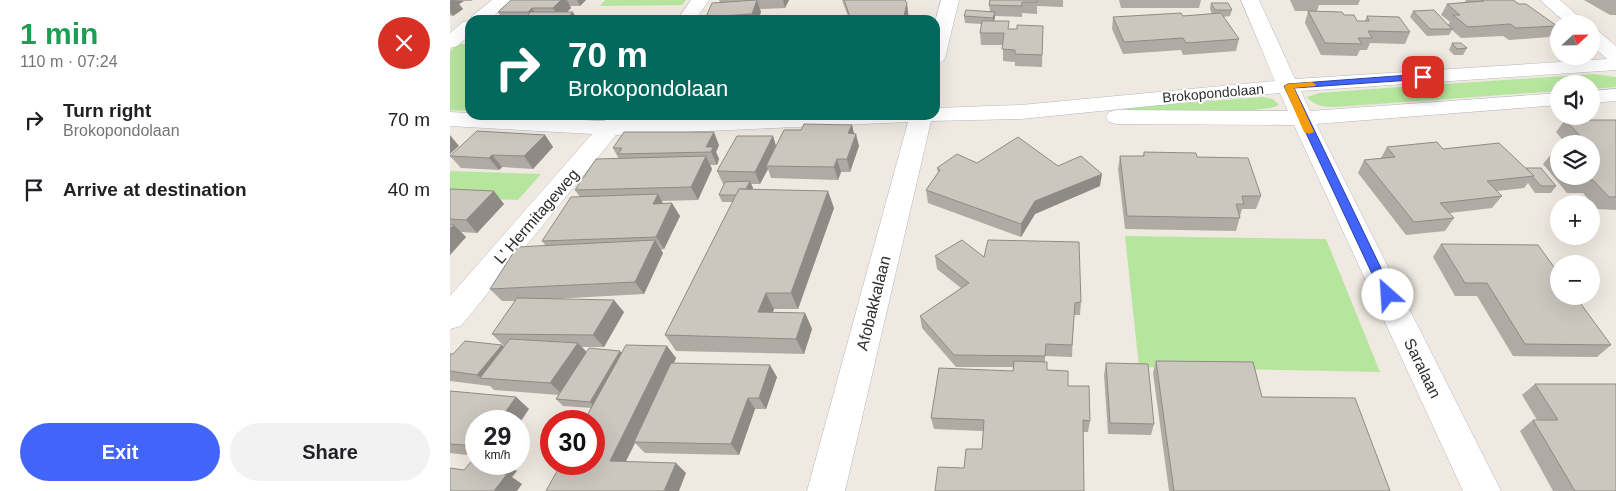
<!DOCTYPE html>
<meta charset="utf-8">
<style>
body{margin:0;font-family:Arial,sans-serif;background:#f2f2f2;color:#202124;height:100vh;display:flex;flex-direction:column;font-size:19px;white-space:nowrap}
*{box-sizing:border-box;margin:0}
p{font-size:16px;color:#757577}
.icon{flex:none;width:28px;height:28px;fill:none;stroke:currentColor;stroke-width:2;stroke-linecap:round;stroke-linejoin:round}
.map{position:relative;flex:1;overflow:hidden}
.sheet{display:flex;flex-direction:column;background:#fff;width:450px}
.sheet>*{flex:none}
.top-card{position:absolute;left:15px;top:15px;width:475px;height:105px;border-radius:15px;box-shadow:0 5px 20px #0002;background:#00695c;color:#fff;overflow:hidden}
.needle{width:32px;rotate:68deg}
.controls{position:absolute;left:1100px;top:15px;display:grid;gap:10px}
.controls a{display:grid;place-items:center;width:50px;height:50px;border-radius:50%;background:#fff;box-shadow:0 5px 20px #0002;font-size:25px}
.speed{position:absolute;left:15px;top:410px;display:flex;gap:10px;font-size:25px;font-weight:700;text-align:center}
.speed>*{display:grid;place-content:center;width:65px;height:65px;border-radius:50%;background:#fff;box-shadow:0 5px 20px #0002;line-height:1}
.speed small{font-size:12px;font-weight:400}
.speed .limit{border:8px solid #d22;background:#fff;color:#111}
.pin{position:absolute;display:grid;place-items:center;width:42px;height:42px;color:#fff;margin:-21px;border-radius:10px;box-shadow:0 2px 8px #0006}
.me{position:absolute;width:55px;margin:-28px;rotate:334deg;stroke-linejoin:round;filter:drop-shadow(0 0 4px #0008)}
.turn{display:flex;align-items:center;gap:18px;height:105px;padding:0 20px;font-size:22px}
.turn .icon{width:65px;height:65px;stroke-width:2.5}
.turn b{display:block;font-size:35px;line-height:42px}
.round{display:grid;place-items:center;flex:none;width:52px;height:52px;border-radius:26px;background:#f2f2f2}
.head{display:flex;align-items:center;justify-content:space-between;height:85px;padding:0 20px}
h1{font-size:30px;font-weight:700;line-height:38px;color:#1e9e55}
.action{display:flex;gap:10px;margin-top:auto;padding:10px 20px}
.action a{flex:1;height:58px;border-radius:30px;background:#4264fb;color:#fff;font-size:20px;font-weight:700;line-height:58px;text-align:center}
.action a+a{background:#f2f2f2;color:#202124}
ul{padding:0;list-style:none}
li{display:flex;align-items:center;gap:15px;height:70px;padding:0 20px}
li div{flex:1}
li b{display:block;font-size:19px}
li em{font-style:normal}
main{display:flex;flex:1;min-height:0}
.map>svg:first-child{display:block}
.green{fill:#b6e59e}
.lines{fill:none;stroke-linecap:round;stroke-linejoin:round}
.minor-casing{stroke:#b4b7c1;stroke-width:1}
.minor{fill:#fff;fill-rule:evenodd}
.wall{fill:#afaba4}
.shaded-wall{fill:#8e8b86}
.building{fill:#cbc7bf;stroke:#8e8b86}
.route{fill:#4264fb;stroke:#2b41a3}
.slow{fill:#f59e0b}
.labels{text-anchor:middle;stroke-width:4;stroke-linejoin:round;paint-order:stroke}
.far-street-label{font-size:14px;fill:#2e2e2e;stroke:#fff}
.street-label{font-size:16px;fill:#2e2e2e;stroke:#fff}
</style>
<main>
<section class="sheet">
<div class="head"><div><h1>1 min</h1><p>110 m · 07:24</p></div><a class="round" style="background:#d93025;color:#fff"><svg class="icon" aria-label="close" viewBox="0 0 24 24"><path d="M6 6l12 12M18 6L6 18"/></svg></a></div>
<ul>
<li><svg class="icon" aria-label="right" viewBox="0 0 24 24"><path d="M7 20v-9h11M14 6l5 5-5 5"/></svg><div><b>Turn right</b><p>Brokopondolaan</p></div><em>70 m</em></li>
<li><svg class="icon" aria-label="arrive" viewBox="0 0 24 24"><path d="M6 21V4h12l-3 4 3 4H6"/></svg><div><b>Arrive at destination</b></div><em>40 m</em></li>
</ul>
<div class="action"><a>Exit</a><a>Share</a></div>
</section>
<div class="map">
<svg width="1166" height="491" viewBox="0 0 1166 491">
<rect width="100%" height="100%" fill="#efe9e1"/>
<!-- green -->
<g class="green">
<polygon points="155,0 236,0 232,5 150,6"/>
<polygon points="8,44 20,44 20,111 0,110 0,51"/>
<path d="M1144,74L1166,77V87L1141,89V84H1109V91L886,107C875,107 864,106 857,97L869,93L936,88Z"/>
<path d="M812,97L823,99L829,105C814,115 703,110 678,110L675,108Z"/>
<polygon points="0,171 91,174 68,200 0,197"/>
<polygon points="675,236 876,239 930,372 689,367"/>
</g>
<g class="lines">
<defs>
<g id="minor">
<polygon points="42,0 62,0 39,20 20,20 20,35 7,46 0,48 0,33 13,22 19,21 22,16"/>
<polygon points="241,0 259,0 245,20 227,20"/>
<polygon points="491,0 509,0 495,58 492,62 485,64 485,22"/>
<polygon points="791,0 809,0 845,79 1157,59 1141,45 1141,29 1148,31 1166,46 1166,70 851,91 860,111 1109,93 1109,105 866,124 1051,491 1013,491 844,125 667,124 659,122 656,117 659,112 667,110 838,111 830,93 571,119 481,121 395,491 357,491 458,122 166,135 11,326 0,329 0,296 142,134 0,126 0,112 20,113 20,115 154,121 159,115 180,115 178,120 312,115 485,115 485,108 571,105 825,81"/>
<polygon points="1090,0 1110,0 1137,24 1117,24"/>
<polygon points="1166,89 1166,101 1141,103 1141,91"/>
</g>
</defs>
<!-- minor casing -->
<use href="#minor" class="minor-casing"/>
<!-- minor -->
<use href="#minor" class="minor"/>
</g>
<!-- wall -->
<g class="wall">
<polygon points="0,0 23,0 21,1 14,1 9,4 13,9 3,16 0,15"/>
<polygon points="61,0 136,0 130,6 120,6 121,8 117,12 127,20 53,20 48,12"/>
<polygon points="269,0 339,0 335,8 310,9 311,12 309,17 257,19 256,17 270,2"/>
<polygon points="392,0 455,0 459,18 399,19"/>
<polygon points="540,0 613,0 613,7 587,6 587,14 572,13 572,17 545,16 544,21 559,29 567,29 593,26 592,67 565,66 565,62 553,61 553,45 531,45 530,33 532,24 515,23 514,16 540,11 539,5"/>
<polygon points="669,0 751,0 749,8 671,8"/>
<polygon points="840,0 910,0 908,5 869,5 867,11 845,11"/>
<polygon points="1016,0 1063,0 1069,4 1107,26 1099,37 1059,40 1053,36 1011,38 1002,30 999,35 977,36 960,17 963,11 998,25 1000,22 991,15 997,4 1015,2"/>
<polygon points="1134,0 1166,0 1166,15 1160,15"/>
<polygon points="761,3 782,10 780,16 773,17 789,39 786,51 733,55 731,50 673,54 662,29 663,17 733,16 762,14 760,9"/>
<polygon points="858,11 894,15 907,21 915,21 917,16 960,32 955,44 920,43 917,50 910,50 907,56 871,55 855,23"/>
<polygon points="1002,43 1017,48 1013,55 1004,55 999,50"/>
<polygon points="1115,120 1166,120 1166,210 1147,209 1133,193 1117,193 1093,164 1103,152 1109,152 1109,176 1141,176 1141,144 1116,144 1106,132"/>
<polygon points="402,125 404,134 409,146 400,172 391,172 388,180 321,178 318,169 310,184 301,184 303,188 302,189 384,208 348,309 324,309 323,312 355,313 362,329 354,354 226,351 215,335 283,202 272,202 269,195 274,184 273,184 267,171 323,136 326,146 351,130"/>
<polygon points="95,135 103,147 83,169 52,167 49,170 11,168 0,156"/>
<polygon points="269,145 266,152 269,159 267,165 260,165 262,169 248,200 211,201 213,204 230,216 214,249 210,250 213,253 194,294 102,299 174,312 154,347 132,347 137,352 172,352 217,346 226,358 224,363 327,377 316,409 305,409 289,455 195,453 185,443 176,461 236,473 96,491 142,408 113,406 106,399 109,395 44,390 40,386 0,381 0,354 3,354 52,345 53,347 54,346 42,334 65,301 52,301 40,289 96,246 92,241 130,197 125,190 169,159 163,148"/>
<polygon points="937,147 993,149 1076,168 1106,186 1101,193 1085,193 1078,183 1074,188 1047,191 1052,196 1042,208 1000,213 1004,218 995,231 956,235 908,173 914,160 931,158"/>
<polygon points="694,152 747,157 811,196 806,209 792,209 786,231 675,229 668,169 670,156 693,156"/>
<polygon points="527,163 608,166 650,186 585,214 571,237 478,203 476,190 488,173 487,168"/>
<polygon points="0,189 54,204 27,233 11,232 16,237 0,255"/>
<polygon points="991,244 1161,345 1147,357 1063,356 1027,296 1005,296 983,257"/>
<polygon points="485,256 534,257 631,302 630,315 624,315 622,357 595,356 595,362 597,370 618,386 640,421 638,432 633,432 514,468 532,449 533,431 484,429 481,418 563,371 563,367 506,367 472,328 470,316 511,288 487,269"/>
<polygon points="706,361 812,397 940,491 719,491 703,373"/>
<polygon points="656,363 704,424 701,435 658,434 654,375"/>
<polygon points="1085,384 1166,491 1103,491 1070,431 1083,420 1087,420 1072,395"/>
<polygon points="0,391 66,397 79,409 26,421 26,456 0,453"/>
</g>
<!-- shaded-wall -->
<g class="shaded-wall">
<polygon points="1,0 14,1 9,4 13,9 3,16 0,11 0,1"/>
<polygon points="111,0 117,0 121,8 110,19 103,8"/>
<polygon points="127,0 136,0 130,6"/>
<polygon points="307,0 311,12 308,20 304,20 302,14"/>
<polygon points="333,0 339,0 335,8"/>
<polygon points="457,3 459,20 453,20"/>
<polygon points="82,8 89,20 83,20 78,12"/>
<polygon points="123,12 127,20 115,20"/>
<polygon points="545,12 545,18 543,24 543,18"/>
<polygon points="402,125 405,138 406,134 409,146 400,172 397,159 398,133"/>
<polygon points="264,132 269,145 266,152 269,159 267,165 261,152 256,147"/>
<polygon points="0,135 9,146 0,154"/>
<polygon points="95,135 103,147 83,169 74,156"/>
<polygon points="323,136 327,149 316,166 318,169 310,184 305,172"/>
<polygon points="42,155 52,167 49,170 39,158"/>
<polygon points="256,156 262,169 248,200 241,187"/>
<polygon points="387,159 391,172 388,180 384,167"/>
<polygon points="652,174 650,186 585,214 571,237 571,224 585,201"/>
<polygon points="300,181 303,188 297,202 294,195"/>
<polygon points="44,191 54,204 27,233 16,220"/>
<polygon points="378,191 384,208 348,309 341,293"/>
<polygon points="208,194 215,207 203,204"/>
<polygon points="222,203 230,216 214,249 206,237"/>
<polygon points="4,225 16,237 0,255 0,229"/>
<polygon points="205,240 213,253 194,294 185,282"/>
<polygon points="316,293 324,309 317,328 308,312"/>
<polygon points="164,300 174,312 154,347 143,335"/>
<polygon points="355,313 362,329 354,354 346,339"/>
<polygon points="128,343 139,355 113,395 100,383"/>
<polygon points="52,345 65,357 31,378 27,375"/>
<polygon points="217,346 226,358 186,442 184,442 185,443 171,471 160,461"/>
<polygon points="170,351 176,358 146,408 140,402"/>
<polygon points="320,365 327,377 316,409 309,398"/>
<polygon points="66,397 79,409 69,424 69,421 49,421"/>
<polygon points="298,398 305,409 289,455 281,444"/>
<polygon points="226,463 236,473 229,491 214,491"/>
<polygon points="49,464 56,464 67,471 62,477 72,484 67,491 44,491 43,472"/>
</g>
<!-- building -->
<g class="building">
<polygon points="61,0 111,0 103,8 82,8 78,12 48,12"/>
<polygon points="307,0 302,14 256,17 262,3"/>
<polygon points="394,0 455,0 457,3 453,20 398,20 400,17"/>
<polygon points="540,0 587,0 587,2 572,2 572,6 539,5"/>
<polygon points="1032,0 1063,0 1069,4 1076,4 1107,26 1066,28 1060,24 1018,27 1003,15 1010,15 997,4 1034,1"/>
<polygon points="761,3 778,3 782,10 765,10"/>
<polygon points="516,10 545,12 543,18 514,16"/>
<polygon points="984,10 1002,29 980,29 963,11"/>
<polygon points="858,11 892,12 894,15 904,15 907,21 919,21 917,16 949,17 960,32 918,31 922,38 908,38 912,44 875,43"/>
<polygon points="81,12 123,12 115,20 73,20"/>
<polygon points="731,13 733,16 771,13 789,39 736,43 733,38 674,42 663,17"/>
<polygon points="315,17 314,20 253,20 253,19"/>
<polygon points="162,19 199,20 160,20"/>
<polygon points="532,21 559,21 558,29 567,29 567,25 593,26 592,55 565,54 565,50 552,49 554,33 530,33"/>
<polygon points="1002,43 1011,43 1017,48 1007,49"/>
<polygon points="1115,120 1166,120 1166,197 1159,197 1143,180 1128,180 1125,176 1141,176 1141,152 1146,152 1141,147 1141,144 1138,144"/>
<polygon points="354,124 402,125 398,133 406,134 397,159 387,159 384,167 316,166 334,130 351,130"/>
<polygon points="27,131 95,135 74,156 42,155 39,158 0,156"/>
<polygon points="174,132 264,132 256,147 263,147 261,152 168,154 172,148 163,148"/>
<polygon points="287,136 323,136 305,172 267,171"/>
<polygon points="568,137 608,166 631,156 652,174 585,201 571,224 476,190 490,170 487,168 507,154 527,163"/>
<polygon points="987,142 993,149 1049,143 1084,176 1037,181 1052,196 990,203 1004,218 964,222 914,160 945,157 937,147"/>
<polygon points="694,152 746,153 747,157 798,158 811,196 792,196 794,204 786,204 790,218 677,216 670,156 694,156"/>
<polygon points="1103,152 1109,152 1109,158"/>
<polygon points="256,156 241,187 125,190 146,159"/>
<polygon points="1076,168 1091,168 1106,186 1091,186 1082,176 1084,176"/>
<polygon points="300,181 296,189 289,189 287,195 269,195 275,182"/>
<polygon points="0,189 44,191 16,220 0,219"/>
<polygon points="289,189 378,191 341,293 316,293 308,312 355,313 346,339 215,335"/>
<polygon points="208,194 203,204 222,203 206,237 92,241 121,197"/>
<polygon points="0,224 4,225 0,229"/>
<polygon points="205,240 185,282 40,289 67,247"/>
<polygon points="512,240 534,257 538,240 629,242 631,302 625,303 622,345 596,344 595,356 504,355 470,316 519,283 485,256"/>
<polygon points="991,244 1088,245 1109,274 1109,296 1125,296 1161,345 1075,344 1037,283 1015,283"/>
<polygon points="67,298 164,300 143,335 42,334"/>
<polygon points="60,339 128,343 100,383 30,378"/>
<polygon points="15,341 52,345 27,375 0,371 0,354 3,354"/>
<polygon points="176,345 217,346 160,461 226,463 214,491 96,491 111,464 144,464 144,421 134,421"/>
<polygon points="139,348 170,351 140,402 106,399"/>
<polygon points="564,361 597,362 597,370 618,371 618,386 639,386 640,421 633,420 634,491 485,491 488,467 514,468 516,449 532,449 534,420 481,418 489,368 563,371"/>
<polygon points="706,361 803,362 812,397 905,398 940,491 724,491"/>
<polygon points="221,363 320,365 309,398 298,398 281,444 184,442"/>
<polygon points="656,363 698,364 704,424 660,423"/>
<polygon points="1085,384 1166,384 1166,491 1125,491 1083,420 1108,420"/>
<polygon points="0,391 66,397 49,421 26,421 26,446 0,444"/>
<polygon points="26,456 26,464 49,464 43,472 57,474 44,491 0,491 0,468 14,470"/>
</g>
<!-- route -->
<polygon class="route" points="973,74 976,75 976,79 844,88 944,295 942,299 933,299 932,295 834,86 838,84"/>
<!-- slow -->
<polygon class="slow" points="862,82 866,85 865,86 844,88 864,132 859,134 854,132 834,86 838,84"/>
<g class="labels">
<!-- far-street labels -->
<g class="far-street-label">
<text transform="translate(763 93) rotate(-5)" y="5">Brokopondolaan</text>
</g>
<!-- street labels -->
<g class="street-label">
<text transform="translate(86 216) rotate(-49)" y="6">L' Hermitageweg</text>
<text transform="translate(423 303) rotate(-76)" y="6">Afobakkalaan</text>
<text transform="translate(973 368) rotate(64)" y="6">Saralaan</text>
</g>
</g>
</svg>
<div class="controls">
<a><svg class="needle" viewBox="-14 -14 28 28"><path d="M0-13l5 13h-10z" fill="#e53935"/><path d="M0 13l5-13h-10z" fill="#757577"/></svg></a>
<a><svg class="icon" aria-label="sound" viewBox="0 0 24 24"><path d="M4 9h4l5-4v14l-5-4H4zM17 9q2 3 0 6"/></svg></a>
<a><svg class="icon" aria-label="layers" viewBox="0 0 24 24"><path d="M12 4l9 5-9 5-9-5zM3 14l9 5 9-5"/></svg></a>
<a>+</a>
<a>−</a>
</div>
<div class="speed"><div>29<small>km/h</small></div><div class="limit">30</div></div>
<div class="pin" style="left:973px;top:77px;background:#d93025"><svg class="icon" aria-label="arrive" viewBox="0 0 24 24"><path d="M6 21V4h12l-3 4 3 4H6"/></svg></div>
<svg class="me" style="left:938px;top:295px" viewBox="-20 -20 40 40"><circle r="19" fill="#fff"/><path d="M0-13L10 11 0 6-10 11z" fill="#4264fb"/></svg>
<div class="top-card">
<div class="turn"><svg class="icon" aria-label="right" viewBox="0 0 24 24"><path d="M7 20v-9h11M14 6l5 5-5 5"/></svg><div><b>70 m</b>Brokopondolaan</div></div>
</div>
</div>
</main>
